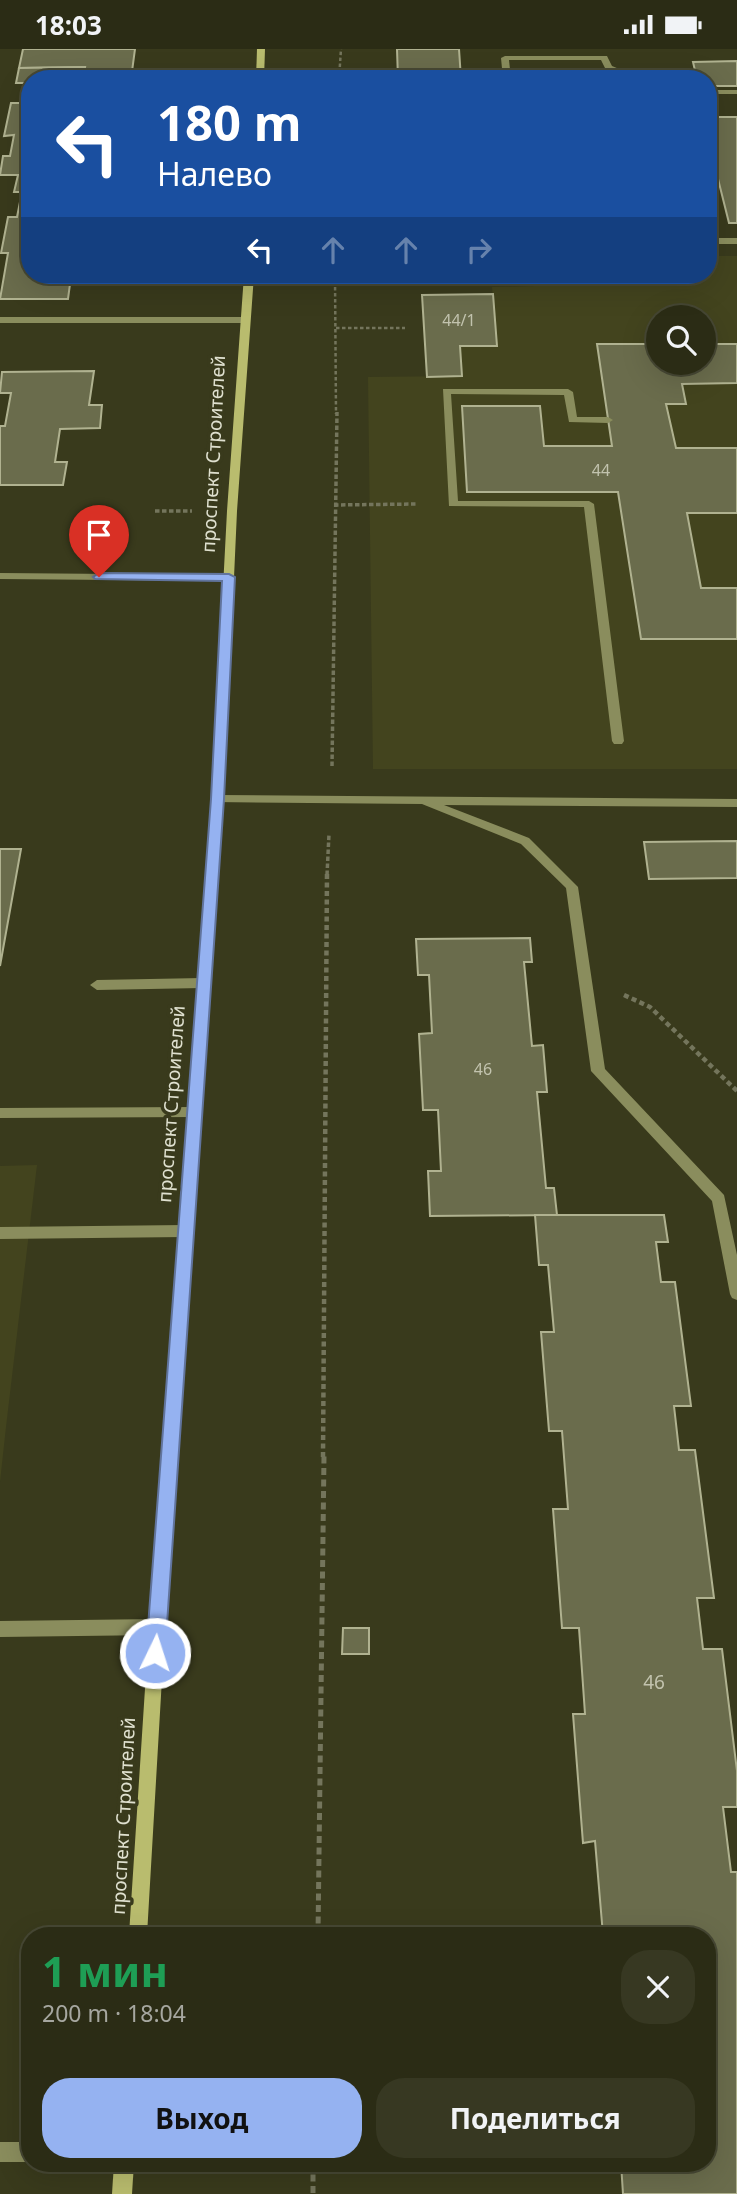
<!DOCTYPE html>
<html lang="ru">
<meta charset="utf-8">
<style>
body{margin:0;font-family:"Noto Sans",sans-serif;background:#373822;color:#f1f3f6;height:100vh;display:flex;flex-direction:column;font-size:26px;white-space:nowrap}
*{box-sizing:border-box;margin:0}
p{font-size:23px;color:#a6a7a0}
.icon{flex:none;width:38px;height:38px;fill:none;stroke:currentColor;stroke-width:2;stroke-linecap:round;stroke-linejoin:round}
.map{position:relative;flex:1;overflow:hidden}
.panel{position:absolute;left:21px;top:1878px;width:695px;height:245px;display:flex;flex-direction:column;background:#2b2c15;border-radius:28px;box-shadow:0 7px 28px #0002,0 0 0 2px #474834}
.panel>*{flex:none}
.top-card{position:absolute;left:21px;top:21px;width:696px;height:214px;border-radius:28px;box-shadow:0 7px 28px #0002,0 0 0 2px #474834;background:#1a4fa0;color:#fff;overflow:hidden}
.buttons{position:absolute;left:646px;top:256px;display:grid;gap:14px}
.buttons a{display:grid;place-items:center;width:70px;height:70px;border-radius:50%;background:#2b2c15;box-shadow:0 7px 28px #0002,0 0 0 2px #474834;font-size:35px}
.pin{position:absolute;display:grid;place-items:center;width:60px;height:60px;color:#fff;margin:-72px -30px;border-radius:50% 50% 50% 0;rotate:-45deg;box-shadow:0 0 7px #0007}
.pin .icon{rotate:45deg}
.me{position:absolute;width:77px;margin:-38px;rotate:4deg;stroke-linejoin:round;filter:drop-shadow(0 0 5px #0008)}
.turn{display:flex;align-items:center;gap:24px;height:147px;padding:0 21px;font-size:32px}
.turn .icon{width:91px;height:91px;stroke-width:2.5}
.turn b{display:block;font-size:49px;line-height:60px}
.lanes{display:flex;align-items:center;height:66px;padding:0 21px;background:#0003;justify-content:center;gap:35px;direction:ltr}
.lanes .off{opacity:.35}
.round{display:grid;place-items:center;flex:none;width:74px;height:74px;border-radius:28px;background:#373822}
.headline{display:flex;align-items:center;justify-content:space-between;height:119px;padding:0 21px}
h1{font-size:42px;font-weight:700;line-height:52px;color:#1e9e55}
.primary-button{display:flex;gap:14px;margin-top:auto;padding:14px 21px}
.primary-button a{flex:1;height:80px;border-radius:28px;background:#95b2f1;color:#111;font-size:28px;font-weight:700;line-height:80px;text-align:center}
.primary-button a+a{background:#373822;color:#f1f3f6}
.status{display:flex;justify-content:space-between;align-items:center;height:49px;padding:0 35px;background:#2b2c15;direction:ltr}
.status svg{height:19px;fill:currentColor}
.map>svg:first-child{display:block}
.built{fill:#43441e;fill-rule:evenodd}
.building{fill:#6a6c4c;stroke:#b0b290;stroke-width:2}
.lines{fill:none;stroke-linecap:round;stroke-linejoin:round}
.path-far3{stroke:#74755c;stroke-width:2.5;stroke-dasharray:3.5 2.5;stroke-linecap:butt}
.path-far2{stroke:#74755c;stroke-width:3.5;stroke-dasharray:4.5 2.5;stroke-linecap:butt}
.path-far1{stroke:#74755c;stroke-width:4.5;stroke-dasharray:5 3.5;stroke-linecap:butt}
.path{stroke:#74755c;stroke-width:5;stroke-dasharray:7 4.5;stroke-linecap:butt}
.lane{fill:#8a8d5d;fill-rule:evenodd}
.street{fill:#8a8d5d;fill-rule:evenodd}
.secondary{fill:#b9bc6e;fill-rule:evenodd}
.route{fill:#95b2f1;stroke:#61749d;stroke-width:2}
.labels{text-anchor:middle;stroke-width:7;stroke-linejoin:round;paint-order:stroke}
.number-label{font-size:16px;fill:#c2c3ae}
.street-label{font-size:19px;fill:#dfe0cf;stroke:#393a1c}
.near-number-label{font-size:19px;fill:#c2c3ae}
</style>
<div class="status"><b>18:03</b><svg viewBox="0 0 49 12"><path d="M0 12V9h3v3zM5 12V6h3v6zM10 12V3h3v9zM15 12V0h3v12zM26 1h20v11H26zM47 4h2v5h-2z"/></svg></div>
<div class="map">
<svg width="737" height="2145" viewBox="0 0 737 2145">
<rect width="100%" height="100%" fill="#393a1c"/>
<!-- built -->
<g class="built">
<path d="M709,207H737V720H373L368,328L462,327L460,297H497L492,238L535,237V226H709ZM658,268H704V313H658Z"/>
<polygon points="37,1116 6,1378 0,1433 0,1117"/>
</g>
<!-- building -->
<g class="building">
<polygon points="23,0 135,0 131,30 83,29 85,18 19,19"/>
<polygon points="397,0 459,0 461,30 398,30"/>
<polygon points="737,12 737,37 709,37 709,30 697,30 693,13"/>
<polygon points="85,18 83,29 95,30 30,30 30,226 87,226 86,235 70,235 68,250 0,250 8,204 1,204 8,168 17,168 22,143 14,143 18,126 0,126 3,107 10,107 14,86 4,87 11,54 21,54 25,34 16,34 19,19"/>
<polygon points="709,68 737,68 737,174 729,174 709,94"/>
<polygon points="493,245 497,297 460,297 462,327 427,328 422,246"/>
<polygon points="597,295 658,295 658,313 704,313 704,295 737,295 737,334 682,335 686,355 666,355 676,399 737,399 737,464 687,464 701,539 737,539 737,590 641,590 618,443 467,443 462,357 540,357 544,397 612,397"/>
<polygon points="94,322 89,356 102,356 100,379 60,380 55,413 67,413 63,436 0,436 0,377 5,377 11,344 0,344 2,323"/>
<polygon points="737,792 737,829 649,830 644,793"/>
<polygon points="0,800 21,800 0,917"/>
<polygon points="530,889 532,913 524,913 532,997 543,996 547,1043 537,1043 546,1139 554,1139 557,1166 430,1167 428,1122 441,1122 438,1061 423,1061 419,985 432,984 429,926 418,926 416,890"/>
<polygon points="535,1166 664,1166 668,1193 656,1193 661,1233 675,1233 691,1357 674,1357 679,1401 695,1401 714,1549 697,1549 703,1600 722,1600 737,1722 737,1758 723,1758 731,1823 737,1823 737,2145 623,2145 621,2114 707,2114 707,1886 603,1886 595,1792 583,1794 573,1665 585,1665 579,1579 562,1579 553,1460 568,1460 562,1382 549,1382 541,1283 554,1283 548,1216 539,1216"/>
<polygon points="343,1579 369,1579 369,1605 342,1605"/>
</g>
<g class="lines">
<!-- path-far3 -->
<g class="path-far3">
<polyline points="339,30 341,0"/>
<polyline points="335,226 336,365"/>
<polyline points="336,279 405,279"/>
</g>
<!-- path-far2 -->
<g class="path-far2">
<polyline points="334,456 418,455"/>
<polyline points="155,462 192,462"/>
<polyline points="332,717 337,363"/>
<polyline points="327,826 329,785"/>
</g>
<!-- path-far1 -->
<g class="path-far1">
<polyline points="624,946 650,958 737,1042"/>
<polyline points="323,1408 327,824"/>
</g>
<!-- path -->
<g class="path">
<polyline points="318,1886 324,1407"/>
<polyline points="313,2114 313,2145"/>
</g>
<!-- lane -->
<g class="lane">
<polygon points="505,7 607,7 612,17 643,30 631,30 606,21 601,11 509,11 511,30 503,30 501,9"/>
<rect x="709" y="41" width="28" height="4"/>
<rect x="709" y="189" width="28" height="6"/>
<polygon points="0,268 244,268 249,271 244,274 0,274"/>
<polygon points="443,340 568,340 573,343 577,368 608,368 613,371 608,374 569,373 564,346 451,345 458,452 589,452 594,455 624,692 622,695 614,695 612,692 584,458 449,457"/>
<polygon points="218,746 737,750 737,758 444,756 529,789 578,838 605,1020 724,1146 737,1206 737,1251 732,1249 730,1245 712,1152 591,1022 566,839 521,795 422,755 214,753 212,750"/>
<polygon points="202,929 209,934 202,939 97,941 90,936 97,931"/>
<polygon points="185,1176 190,1178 192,1182 190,1186 185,1188 0,1190 0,1178"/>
<polygon points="157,1570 163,1573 165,1578 163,1583 157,1586 0,1588 0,1572"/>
<rect x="0" y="2093" width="30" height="20"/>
</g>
<!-- street -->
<g class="street">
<polygon points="0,524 229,526 234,529 229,532 0,530"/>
<polygon points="194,1058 201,1063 194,1068 0,1069 0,1059"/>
</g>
<!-- secondary -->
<g class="secondary">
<polygon points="257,0 265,0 264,30 256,30"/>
<polygon points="244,226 254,226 237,462 224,750 165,1578 147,1886 129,1886 149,1578 212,750 227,462"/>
<polygon points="114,2114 134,2114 132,2145 112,2145"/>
</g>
</g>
<!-- route -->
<polygon class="route" points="99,524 229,525 235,528 224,750 165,1604 162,1610 155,1612 148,1610 146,1604 211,750 222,532 95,530 93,528"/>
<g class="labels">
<!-- number labels -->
<g class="number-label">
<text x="459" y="277">44/1</text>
<text x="601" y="427">44</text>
<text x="483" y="1026">46</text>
</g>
<!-- street labels -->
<g class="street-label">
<text transform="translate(213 405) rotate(-87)" y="7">проспект Строителей</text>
<text transform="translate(171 1055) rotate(-86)" y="7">проспект Строителей</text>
<text transform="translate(123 1767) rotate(-87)" y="7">проспект Строителей</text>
</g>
<!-- near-number labels -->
<g class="near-number-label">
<text x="654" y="1640">46</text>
</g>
</g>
</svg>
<div class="buttons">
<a><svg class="icon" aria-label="search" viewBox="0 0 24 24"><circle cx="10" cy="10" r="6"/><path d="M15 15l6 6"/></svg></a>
</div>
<div class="pin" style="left:99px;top:528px;background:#d93025"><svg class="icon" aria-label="arrive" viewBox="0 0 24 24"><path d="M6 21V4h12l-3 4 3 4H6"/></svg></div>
<svg class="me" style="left:155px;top:1604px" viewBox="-20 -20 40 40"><circle r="17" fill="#95b2f1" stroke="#fff" stroke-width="3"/><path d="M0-11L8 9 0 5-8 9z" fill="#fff"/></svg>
<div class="top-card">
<div class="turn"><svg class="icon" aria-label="left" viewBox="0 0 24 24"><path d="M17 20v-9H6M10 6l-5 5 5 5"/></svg><div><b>180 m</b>Налево</div></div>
<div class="lanes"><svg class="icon" aria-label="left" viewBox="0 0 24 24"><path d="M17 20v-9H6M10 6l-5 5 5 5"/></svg><svg class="icon off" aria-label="ahead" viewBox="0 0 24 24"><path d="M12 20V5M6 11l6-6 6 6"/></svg><svg class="icon off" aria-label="ahead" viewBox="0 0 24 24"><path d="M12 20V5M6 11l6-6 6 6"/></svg><svg class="icon off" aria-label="right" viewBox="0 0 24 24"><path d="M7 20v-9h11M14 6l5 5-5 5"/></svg></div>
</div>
<section class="panel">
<div class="headline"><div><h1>1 мин</h1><p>200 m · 18:04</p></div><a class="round"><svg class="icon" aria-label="close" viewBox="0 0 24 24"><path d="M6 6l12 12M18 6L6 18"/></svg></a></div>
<div class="primary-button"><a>Выход</a><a>Поделиться</a></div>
</section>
</div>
